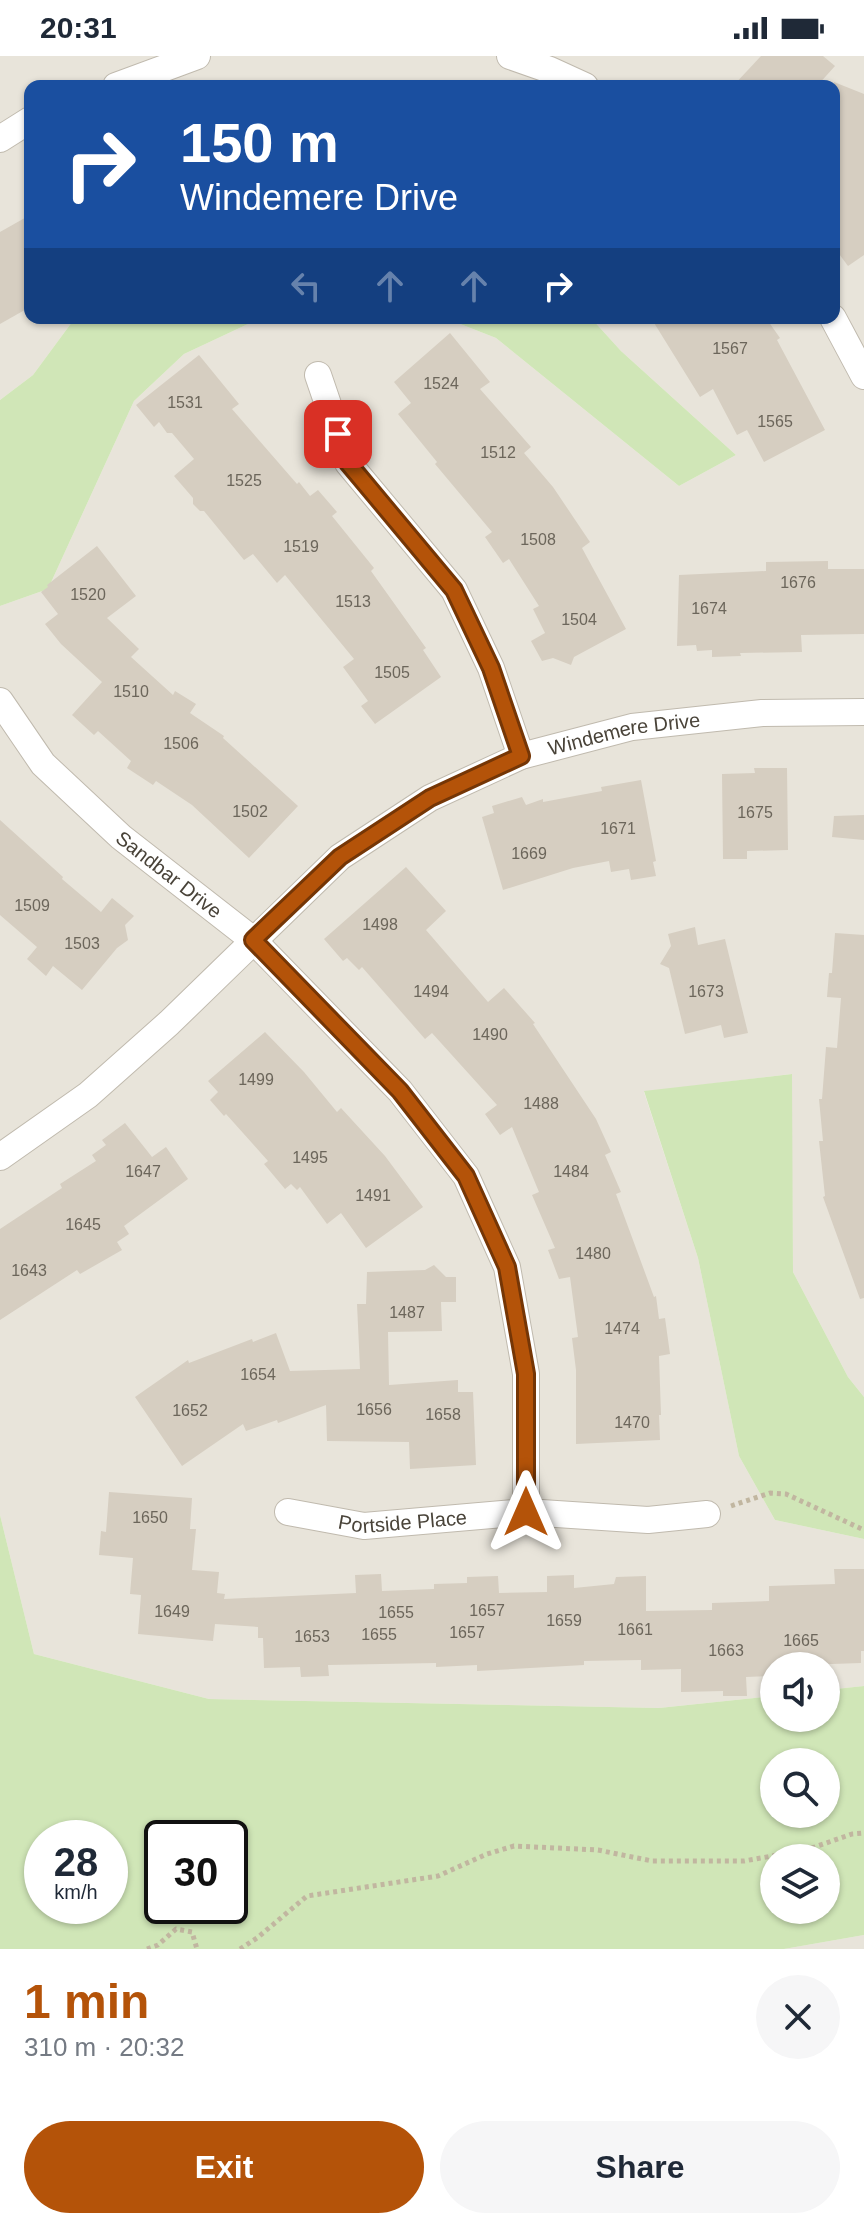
<!DOCTYPE html>
<meta charset="utf-8">
<style>
body{margin:0;font-family:Arial,sans-serif;background:#f6f6f7;color:#1f2937;height:100vh;display:flex;flex-direction:column;font-size:30px;white-space:nowrap}
*{box-sizing:border-box;margin:0}
p{font-size:26px;color:#747a83}
.icon{flex:none;width:44px;height:44px;fill:none;stroke:currentColor;stroke-width:2;stroke-linecap:round;stroke-linejoin:round}
.map{position:relative;height:1893px;overflow:hidden}
.side{display:flex;flex-direction:column;background:#fff;flex:1}
.side>*{flex:none}
.banner{position:absolute;left:24px;top:24px;width:816px;height:244px;border-radius:16px;box-shadow:0 2px 6px #0004;background:#1a4fa0;color:#fff;overflow:hidden}
.fabs{position:absolute;left:760px;top:1596px;display:grid;gap:16px}
.fabs a{display:grid;place-items:center;width:80px;height:80px;border-radius:50%;background:#fff;box-shadow:0 2px 6px #0004;font-size:40px}
.speed{position:absolute;left:24px;top:1764px;display:flex;gap:16px;font-size:40px;font-weight:700;text-align:center}
.speed>*{display:grid;place-content:center;width:104px;height:104px;border-radius:50%;background:#fff;box-shadow:0 2px 6px #0004;line-height:1}
.speed small{font-size:20px;font-weight:400}
.speed .limit{border:4px solid #111;border-radius:12px;background:#fff;color:#111}
.pin{position:absolute;display:grid;place-items:center;width:68px;height:68px;color:#fff;margin:-34px;border-radius:16px;box-shadow:0 4px 12px #0006}
.me{position:absolute;width:88px;margin:-44px;rotate:0deg;stroke-linejoin:round;filter:drop-shadow(0 0 6px #0008)}
.turn{display:flex;align-items:center;gap:28px;height:168px;padding:0 24px;font-size:36px}
.turn .icon{width:104px;height:104px;stroke-width:2.5}
.turn b{display:block;font-size:56px;line-height:68px}
.lanes{display:flex;align-items:center;height:76px;padding:0 24px;background:#0003;justify-content:center;gap:40px;direction:ltr}
.lanes .off{opacity:.35}
.round{display:grid;place-items:center;flex:none;width:84px;height:84px;border-radius:42px;background:#f6f6f7}
.overview{display:flex;align-items:center;justify-content:space-between;height:136px;padding:0 24px}
h1{font-size:48px;font-weight:600;line-height:60px;color:#b45309}
.button{display:flex;gap:16px;margin-top:auto;padding:16px 24px}
.button a{flex:1;height:92px;border-radius:48px;background:#b45309;color:#fff;font-size:32px;font-weight:600;line-height:92px;text-align:center}
.button a+a{background:#f6f6f7;color:#1f2937}
.status{display:flex;justify-content:space-between;align-items:center;height:56px;padding:0 40px;background:#fff;direction:ltr}
.status svg{height:22px;fill:currentColor}
.map>svg:first-child{display:block}
.residential{fill:#e8e4da}
.green{fill:#d0e6b7;fill-rule:evenodd}
.building{fill:#d6cec1}
.lines{fill:none;stroke-linecap:round;stroke-linejoin:round}
.minor-casing{stroke:#c0baae;stroke-width:28}
.path{stroke:#c1b6a0;stroke-width:5;stroke-dasharray:4 4;stroke-linecap:butt}
.minor{stroke:#fff;stroke-width:26}
.route-casing{stroke:#753606;stroke-width:20}
.route{stroke:#b45309;stroke-width:14}
.labels{text-anchor:middle;stroke-width:7;stroke-linejoin:round;paint-order:stroke}
.number-label{font-size:16px;fill:#6c665b}
.street-label{font-size:20px;fill:#494339;stroke:#fff}
</style>
<div class="status"><b>20:31</b><svg viewBox="0 0 49 12"><path d="M0 12V9h3v3zM5 12V6h3v6zM10 12V3h3v9zM15 12V0h3v12zM26 1h20v11H26zM47 4h2v5h-2z"/></svg></div>
<div class="map">
<svg width="864" height="1893" viewBox="0 0 864 1893">
<rect width="100%" height="100%" fill="#f5f2eb"/>
<!-- residential -->
<g class="residential">
<polygon points="0,0 864,0 864,1341 848,1321 793,1216 791,1018 644,1036 698,1202 739,1400 775,1464 864,1483 864,1630 826,1634 826,1610 774,1610 774,1640 659,1652 209,1643 34,1598 0,1459 0,550 48,533 134,345 184,298 261,262 445,262 496,282 679,430 736,399 621,295 591,262 834,262 834,30 30,30 30,262 75,262 33,319 0,344"/>
<polygon points="864,1879 864,1893 784,1893"/>
</g>
<!-- green -->
<g class="green">
<polygon points="75,262 261,262 184,298 134,345 48,533 0,550 0,344 33,319"/>
<polygon points="445,262 591,262 621,295 736,399 679,430 496,282"/>
<polygon points="792,1018 793,1216 848,1321 864,1341 864,1483 775,1464 739,1400 698,1202 644,1035"/>
<path d="M0,1459L34,1598L209,1643L659,1652L774,1640V1662H826V1634L864,1630V1879L784,1893H0ZM774,1706H826V1758H774ZM42,1782H110V1850H42ZM162,1782H230V1850H162ZM774,1802H826V1854H774Z"/>
</g>
<!-- building -->
<g class="building">
<polygon points="761,0 823,0 835,10 817,30 733,30"/>
<polygon points="834,26 864,38 864,199 848,210 834,191"/>
<polygon points="30,159 30,251 0,268 0,176"/>
<polygon points="651,262 766,262 780,282 777,284 825,374 764,406 747,374 737,379 713,333 700,341"/>
<polygon points="450,277 490,326 480,333 531,391 524,397 553,431 590,486 582,492 626,573 574,601 571,609 553,602 542,605 531,585 545,577 533,553 539,550 509,503 503,507 485,481 492,476 435,408 437,406 398,358 411,347 394,326"/>
<polygon points="199,299 239,348 232,353 297,428 299,426 310,440 318,434 337,456 332,460 374,512 371,515 426,592 423,594 441,621 375,668 361,650 368,645 343,611 354,603 285,519 277,527 253,498 244,504 204,455 200,455 193,448 193,442 174,420 194,403 172,377 167,377 159,366 154,371 136,349"/>
<polygon points="97,490 136,540 107,562 139,593 131,601 173,639 175,635 196,648 190,657 224,680 223,682 298,750 249,802 192,749 156,725 153,729 127,712 131,705 98,675 94,679 72,659 102,626 61,588 45,568 58,558 41,536 48,531 47,529"/>
<polygon points="828,505 828,513 864,513 864,578 801,579 802,596 740,597 741,600 712,601 712,594 697,595 696,589 677,590 679,519 766,515 766,506"/>
<polygon points="754,712 787,712 788,794 747,795 747,803 723,803 722,718 755,717"/>
<polygon points="641,724 656,805 653,806 656,820 631,824 629,813 611,816 609,805 573,812 503,834 482,761 494,757 492,750 522,741 526,749 543,743 543,746 602,735 601,731"/>
<polygon points="864,759 864,784 832,781 834,760"/>
<polygon points="0,764 63,821 62,823 101,856 112,842 134,860 125,869 128,884 117,892 82,934 53,910 46,920 27,903 37,891 0,859"/>
<polygon points="406,811 446,855 426,874 488,946 504,932 535,967 533,968 596,1063 611,1096 605,1099 621,1136 616,1138 654,1241 656,1240 659,1263 665,1262 670,1298 659,1300 661,1359 659,1359 660,1384 576,1388 576,1314 572,1282 578,1281 570,1221 559,1223 548,1194 555,1192 532,1139 539,1136 512,1071 500,1079 485,1058 497,1049 432,977 425,983 362,911 359,914 347,902 343,905 324,883"/>
<polygon points="695,871 698,889 725,883 748,977 724,982 721,969 685,978 669,912 660,908 671,890 668,878"/>
<polygon points="835,877 864,879 864,1242 860,1243 823,1141 825,1140 819,1085 823,1085 819,1043 822,1043 826,991 837,992 841,942 827,941 829,917 832,917"/>
<polygon points="265,976 304,1016 337,1056 341,1052 385,1100 423,1151 366,1192 341,1157 327,1168 300,1131 297,1134 291,1128 285,1133 264,1108 268,1105 226,1058 224,1060 210,1044 218,1036 208,1025"/>
<polygon points="125,1067 152,1101 166,1091 188,1123 124,1170 129,1178 117,1186 122,1194 80,1218 77,1214 0,1264 0,1173 62,1132 60,1128 96,1105 92,1099 106,1089 102,1084"/>
<polygon points="434,1209 446,1221 456,1221 456,1246 441,1246 442,1275 388,1276 389,1329 458,1324 458,1336 473,1336 476,1409 410,1413 409,1386 327,1385 326,1349 278,1367 277,1364 246,1375 243,1368 182,1410 135,1341 188,1304 189,1307 252,1283 253,1286 276,1277 290,1315 360,1313 357,1248 366,1248 367,1216 425,1214"/>
<polygon points="109,1436 192,1442 190,1473 196,1473 192,1514 219,1516 217,1537 225,1538 224,1543 356,1537 355,1519 381,1518 382,1535 434,1533 434,1528 467,1527 467,1521 498,1520 499,1537 547,1536 547,1520 574,1519 574,1532 614,1528 616,1521 646,1520 646,1555 712,1554 712,1547 769,1545 769,1530 835,1528 834,1513 864,1513 864,1595 861,1595 861,1607 774,1610 774,1620 746,1621 747,1640 723,1640 723,1635 681,1636 681,1613 641,1614 641,1604 584,1605 584,1609 477,1615 477,1609 436,1611 436,1607 328,1609 329,1620 301,1621 300,1611 264,1612 263,1582 258,1582 258,1571 215,1568 213,1585 138,1578 141,1539 130,1538 133,1502 99,1499 101,1475 106,1476"/>
</g>
<g class="lines">
<defs>
<g id="minor">
<polyline points="510,0 550,14 585,30"/>
<polyline points="116,30 197,0"/>
<polyline points="0,83 30,64"/>
<polyline points="833,262 864,320"/>
<polyline points="318,319 348,407 454,534 491,612 521,700"/>
<path id="s1" d="M0,645L43,708L121,781L253,884L400,1035L466,1120L507,1211L526,1318V1456"/>
<path id="s2" d="M0,1101L88,1039L169,967L340,801L430,742L521,700L632,671L762,657L864,656"/>
<path id="s3" d="M288,1456L364,1470L526,1456L648,1464L707,1458"/>
</g>
</defs>
<!-- minor casing -->
<use href="#minor" class="minor-casing"/>
<!-- path -->
<g class="path">
<polyline points="731,1450 770,1437 786,1438 864,1474"/>
<polyline points="147,1893 158,1889 176,1873 192,1876 197,1893"/>
<polyline points="240,1893 257,1882 307,1840 438,1820 487,1798 514,1790 598,1794 652,1805 744,1805 806,1794 852,1778 864,1777"/>
</g>
<!-- minor -->
<use href="#minor" class="minor"/>
</g>
<g class="lines">
<defs>
<polyline id="route" points="338,378 348,407 454,534 491,612 521,700 430,742 340,801 253,884 400,1035 466,1120 507,1211 526,1318 526,1456"/>
</defs>
<!-- route casing -->
<use href="#route" class="route-casing"/>
<!-- route -->
<use href="#route" class="route"/>
</g>
<g class="labels">
<!-- number labels -->
<g class="number-label">
<text x="730" y="298">1567</text>
<text x="441" y="333">1524</text>
<text x="185" y="352">1531</text>
<text x="775" y="371">1565</text>
<text x="498" y="402">1512</text>
<text x="244" y="430">1525</text>
<text x="538" y="489">1508</text>
<text x="301" y="496">1519</text>
<text x="798" y="532">1676</text>
<text x="88" y="544">1520</text>
<text x="353" y="551">1513</text>
<text x="709" y="558">1674</text>
<text x="579" y="569">1504</text>
<text x="392" y="622">1505</text>
<text x="131" y="641">1510</text>
<text x="181" y="693">1506</text>
<text x="250" y="761">1502</text>
<text x="755" y="762">1675</text>
<text x="618" y="778">1671</text>
<text x="529" y="803">1669</text>
<text x="32" y="855">1509</text>
<text x="380" y="874">1498</text>
<text x="82" y="893">1503</text>
<text x="431" y="941">1494</text>
<text x="706" y="941">1673</text>
<text x="490" y="984">1490</text>
<text x="256" y="1029">1499</text>
<text x="541" y="1053">1488</text>
<text x="310" y="1107">1495</text>
<text x="143" y="1121">1647</text>
<text x="571" y="1121">1484</text>
<text x="373" y="1145">1491</text>
<text x="83" y="1174">1645</text>
<text x="593" y="1203">1480</text>
<text x="29" y="1220">1643</text>
<text x="407" y="1262">1487</text>
<text x="622" y="1278">1474</text>
<text x="258" y="1324">1654</text>
<text x="374" y="1359">1656</text>
<text x="190" y="1360">1652</text>
<text x="443" y="1364">1658</text>
<text x="632" y="1372">1470</text>
<text x="150" y="1467">1650</text>
<text x="487" y="1560">1657</text>
<text x="172" y="1561">1649</text>
<text x="396" y="1562">1655</text>
<text x="564" y="1570">1659</text>
<text x="635" y="1579">1661</text>
<text x="467" y="1582">1657</text>
<text x="379" y="1584">1655</text>
<text x="312" y="1586">1653</text>
<text x="801" y="1590">1665</text>
<text x="726" y="1600">1663</text>
</g>
<!-- street labels -->
<g class="street-label">
<text dy="7" stroke="none"><textPath href="#s2" startOffset="768">Windemere Drive</textPath></text>
<text dy="7" stroke="none"><textPath href="#s1" startOffset="244">Sandbar Drive</textPath></text>
<text dy="7" stroke="none"><textPath href="#s3" startOffset="116">Portside Place</textPath></text>
</g>
</g>
</svg>
<div class="fabs">
<a><svg class="icon" aria-label="sound" viewBox="0 0 24 24"><path d="M4 9h4l5-4v14l-5-4H4zM17 9q2 3 0 6"/></svg></a>
<a><svg class="icon" aria-label="search" viewBox="0 0 24 24"><circle cx="10" cy="10" r="6"/><path d="M15 15l6 6"/></svg></a>
<a><svg class="icon" aria-label="layers" viewBox="0 0 24 24"><path d="M12 4l9 5-9 5-9-5zM3 14l9 5 9-5"/></svg></a>
</div>
<div class="speed"><div>28<small>km/h</small></div><div class="limit">30</div></div>
<div class="pin" style="left:338px;top:378px;background:#d93025"><svg class="icon" aria-label="arrive" viewBox="0 0 24 24"><path d="M6 21V4h12l-3 4 3 4H6"/></svg></div>
<svg class="me" style="left:526px;top:1456px" viewBox="-20 -20 40 40"><path d="M0-17L14 15 0 8-14 15z" fill="#b45309" stroke="#fff" stroke-width="4"/></svg>
<div class="banner">
<div class="turn"><svg class="icon" aria-label="right" viewBox="0 0 24 24"><path d="M7 20v-9h11M14 6l5 5-5 5"/></svg><div><b>150 m</b>Windemere Drive</div></div>
<div class="lanes"><svg class="icon off" aria-label="left" viewBox="0 0 24 24"><path d="M17 20v-9H6M10 6l-5 5 5 5"/></svg><svg class="icon off" aria-label="ahead" viewBox="0 0 24 24"><path d="M12 20V5M6 11l6-6 6 6"/></svg><svg class="icon off" aria-label="ahead" viewBox="0 0 24 24"><path d="M12 20V5M6 11l6-6 6 6"/></svg><svg class="icon" aria-label="right" viewBox="0 0 24 24"><path d="M7 20v-9h11M14 6l5 5-5 5"/></svg></div>
</div>
</div>
<section class="side">
<div class="overview"><div><h1>1 min</h1><p>310 m · 20:32</p></div><a class="round"><svg class="icon" aria-label="close" viewBox="0 0 24 24"><path d="M6 6l12 12M18 6L6 18"/></svg></a></div>
<div class="button"><a>Exit</a><a>Share</a></div>
</section>
